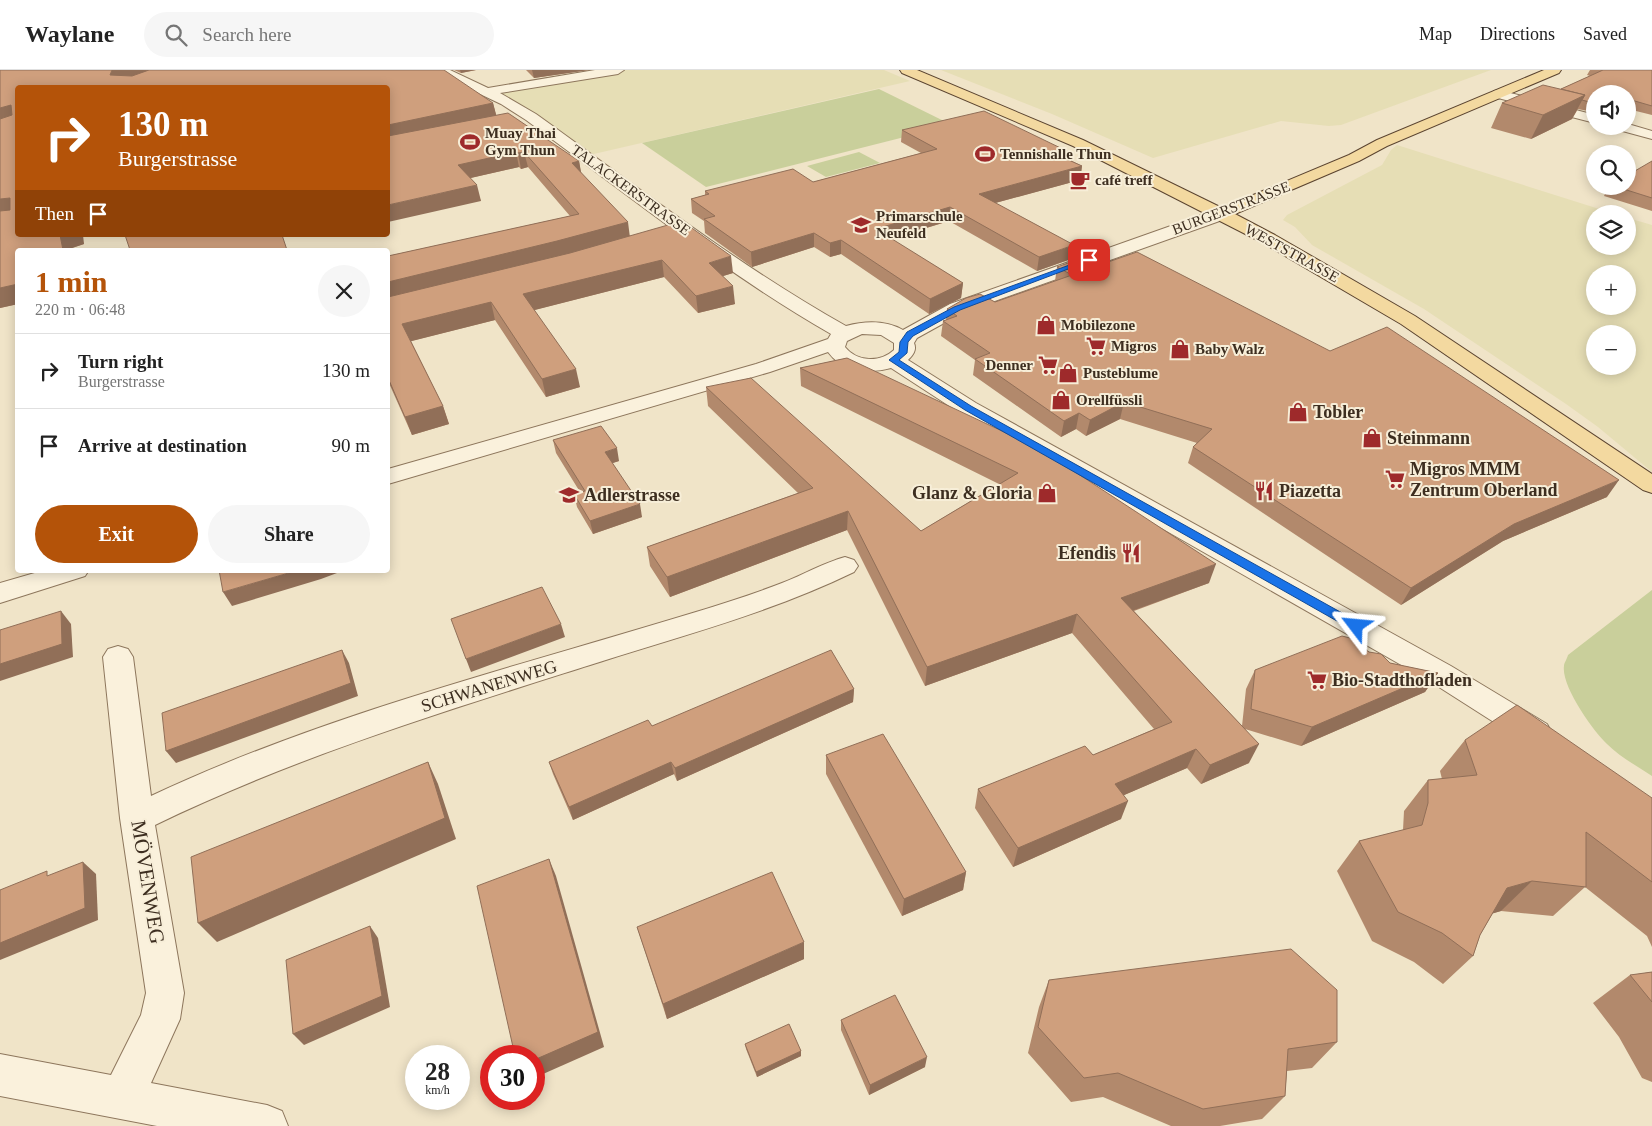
<!DOCTYPE html>
<meta charset="utf-8">
<style>
body{margin:0;font-family:Georgia,serif;background:#f6f6f6;color:#222;height:100vh;display:flex;flex-direction:column;font-size:19px;white-space:nowrap}
*{box-sizing:border-box;margin:0}
p{font-size:16px;color:#767676}
.icon{flex:none;width:28px;height:28px;fill:none;stroke:currentColor;stroke-width:2;stroke-linecap:round;stroke-linejoin:round}
.map{position:relative;flex:1;overflow:hidden}
.drawer{position:absolute;left:15px;top:178px;width:375px;height:325px;display:flex;flex-direction:column;background:#fff;border-radius:5px;box-shadow:0 2px 12px #0003}
.drawer>*{flex:none}
.guide{position:absolute;left:15px;top:15px;width:375px;height:152px;border-radius:5px;box-shadow:0 2px 12px #0003;background:#b45309;color:#fff;overflow:hidden}
.tools{position:absolute;left:1586px;top:15px;display:grid;gap:10px}
.tools a{display:grid;place-items:center;width:50px;height:50px;border-radius:50%;background:#fff;box-shadow:0 2px 12px #0003;font-size:25px}
.speed{position:absolute;left:405px;top:975px;display:flex;gap:10px;font-size:25px;font-weight:700;text-align:center}
.speed>*{display:grid;place-content:center;width:65px;height:65px;border-radius:50%;background:#fff;box-shadow:0 2px 12px #0003;line-height:1}
.speed small{font-size:12px;font-weight:400}
.speed .limit{border:8px solid #d22;background:#fff;color:#111}
.pin{position:absolute;display:grid;place-items:center;width:42px;height:42px;color:#fff;margin:-21px;border-radius:10px;box-shadow:0 2px 8px #0006}
.me{position:absolute;width:55px;margin:-28px;rotate:299deg;stroke-linejoin:round;filter:drop-shadow(0 0 4px #0008)}
.turn{display:flex;align-items:center;gap:18px;height:105px;padding:0 20px;font-size:22px}
.turn .icon{width:65px;height:65px;stroke-width:2.5}
.turn b{display:block;font-size:35px;line-height:42px}
.then{display:flex;align-items:center;height:48px;padding:0 20px;background:#0003;gap:10px;font-size:19px}
.round{display:grid;place-items:center;flex:none;width:52px;height:52px;border-radius:26px;background:#f6f6f6}
.head{display:flex;align-items:center;justify-content:space-between;height:85px;padding:0 20px}
h1{font-size:30px;font-weight:600;line-height:38px;color:#b45309}
.cta{display:flex;gap:10px;margin-top:auto;padding:10px 20px}
.cta a{flex:1;height:58px;border-radius:30px;background:#b45309;color:#fff;font-size:20px;font-weight:600;line-height:58px;text-align:center}
.cta a+a{background:#f6f6f6;color:#222}
ul{padding:0;list-style:none}
li{display:flex;align-items:center;gap:15px;height:75px;padding:0 20px;border-top:1px solid #e0e0e0}
li div{flex:1}
li b{display:block;font-size:19px}
li em{font-style:normal}
header{display:flex;align-items:center;gap:30px;box-sizing:border-box;height:70px;padding:0 25px;background:#fff;border-bottom:1px solid #e0e0e0}
header strong{font-size:24px}
nav{display:flex;gap:28px;margin-inline-start:auto;font-size:18px}
.search{width:350px;height:45px;background:#f6f6f6;display:flex;align-items:center;gap:12px;box-sizing:border-box;padding:0 18px;border-radius:28px;color:#767676;font-size:19px}
.map>svg:first-child{display:block}
.farmland{fill:#e6deb5;fill-rule:evenodd}
.green{fill:#c9cf9b}
.lines{fill:none;stroke-linecap:round;stroke-linejoin:round}
.minor-casing{stroke:#8d765c;stroke-width:2}
.major-casing{stroke:#5b4430;stroke-width:2}
.minor{fill:#faf1dc;fill-rule:evenodd}
.major{fill:#f3d9a0;fill-rule:evenodd}
.wall{fill:#b2896c}
.shaded-wall{fill:#916f58}
.building{fill:#cf9f7d;stroke:#916f58}
.route{fill:#1a73e8;stroke:#114b97}
.labels{text-anchor:middle;stroke-width:4;stroke-linejoin:round;paint-order:stroke}
.far-poi-label{font-size:15px;font-weight:bold;fill:#3d2e20;stroke:#f7eed8;text-anchor:start}
.far-street-label{font-size:15px;fill:#3d2e20;stroke:#f7eed8}
.poi-label{font-size:18px;font-weight:bold;fill:#3d2e20;stroke:#f7eed8;text-anchor:start}
.street-label{font-size:18px;fill:#3d2e20;stroke:#f7eed8}
.near-street-label{font-size:21px;fill:#3d2e20;stroke:#f7eed8}
</style>
<header>
<strong>Waylane</strong>
<div class="search"><svg class="icon" aria-label="search" viewBox="0 0 24 24"><circle cx="10" cy="10" r="6"/><path d="M15 15l6 6"/></svg>Search here</div>
<nav><a>Map</a><a>Directions</a><a>Saved</a></nav>
</header>
<div class="map">
<svg width="1652" height="1056" viewBox="0 0 1652 1056">
<rect width="100%" height="100%" fill="#f0e4c8"/>
<!-- farmland -->
<g class="farmland">
<polygon points="618,0 884,0 910,11 585,86 485,22"/>
<polygon points="941,0 1491,0 1341,55 1329,56 1281,51 1153,88 1052,44"/>
<path d="M1397,75L1615,144H1595V176H1628V148L1652,155V402L1598,357L1566,334L1424,239L1312,175L1295,157L1283,150L1287,145L1382,95L1391,80ZM1595,204H1628V236H1595ZM1595,264H1628V296H1595Z"/>
</g>
<!-- green -->
<g class="green">
<polygon points="879,19 952,55 706,117 642,73"/>
<polygon points="859,82 880,93 826,107 807,96"/>
<path d="M1652,520V706C1637,696 1620,687 1607,674C1593,661 1561,616 1564,596C1564,593 1567,589 1568,585Z"/>
</g>
<g class="lines">
<defs>
<g id="minor">
<path d="M434,0H450L488,18L595,0H624L618,4L500,23L536,44C638,117 737,195 846,256C865,251 885,250 903,260L950,234L1216,140H1228L1230,144L1228,148L964,242L917,268L914,273C917,280 913,285 908,290L976,333L1451,596L1547,654L1552,663L1547,672L1536,676L1525,672L1431,612L960,343L891,298C870,304 842,302 828,282L770,302L388,414V399L756,294L828,269L831,264C723,202 626,123 526,50L501,34L436,3ZM862,264L881,265L894,273V280C880,293 857,292 845,277L847,271Z"/>
<polygon points="1499,20 1595,45 1595,53 1494,27 1492,24 1494,21"/>
<polygon points="1628,54 1652,61 1652,69 1615,59 1613,56 1628,56"/>
<path d="M845,487L854,490L858,496L854,502C776,540 692,563 609,589C455,638 301,684 155,755L184,923L180,949L151,1013L267,1035L282,1041L288,1056H157L0,1026V984L111,1005L141,945L146,923L120,748L103,587L108,579L118,576L128,579L133,587L151,726C325,644 513,598 696,542C725,533 754,524 782,513C803,505 823,493 845,487Z"/>
<polygon points="45,500 89,500 85,506 0,533 0,513"/>
</g>
<polygon id="major" points="900,0 917,0 1083,70 1222,138 1349,85 1377,70 1544,0 1561,0 1559,3 1387,76 1359,91 1235,144 1275,165 1415,246 1652,404 1652,423 1643,420 1401,254 1263,173 1073,76 902,3"/>
</defs>
<!-- minor casing -->
<use href="#minor" class="minor-casing"/>
<!-- major casing -->
<use href="#major" class="major-casing"/>
<!-- minor -->
<use href="#minor" class="minor"/>
<!-- major -->
<use href="#major" class="major"/>
</g>
<!-- wall -->
<g class="wall">
<polygon points="0,0 493,33 496,45 579,91 581,104 630,166 733,203 723,206 735,234 698,243 664,207 534,240 580,317 546,327 495,250 411,271 443,336 449,354 412,365 388,311 388,186 570,146 528,97 521,99 519,97 470,108 481,131 18,18 84,174 69,179 69,180 18,180 18,234 0,238"/>
<polygon points="454,0 476,0 461,3"/>
<polygon points="526,0 589,0 534,8"/>
<polygon points="1590,0 1652,0 1652,45 1628,39 1628,24 1595,24 1595,41 1588,41 1578,39 1572,49 1531,69 1491,58 1502,33 1561,19 1590,6 1587,5"/>
<polygon points="902,60 1072,91 1082,96 1080,110 995,133 1071,189 1037,201 949,151 891,169 963,213 961,228 929,244 841,184 830,187 814,177 752,197 705,163 704,151 692,143 691,129 705,125 705,121 813,112 921,83 901,72"/>
<polygon points="1652,91 1652,141 1604,126 1609,116 1628,116"/>
<polygon points="1108,192 1607,427 1503,471 1401,535 1188,393 1193,377 1197,373 1120,349 1086,366 1076,359 1061,367 973,305 975,290 941,266 943,251 946,250 947,239 995,232 1055,211 1057,197"/>
<polygon points="847,288 1209,513 1134,541 1242,656 1246,619 1255,600 1369,582 1390,593 1438,603 1425,622 1301,676 1245,659 1249,693 1201,714 1187,698 1124,725 1121,749 1013,797 975,738 978,719 1093,685 1154,659 1072,563 925,616 847,460 670,527 650,496 647,477 798,423 708,336 706,317 921,461 999,414 801,316 800,298"/>
<polygon points="553,370 619,391 612,393 642,447 593,464 577,437 574,424 580,422 556,383"/>
<polygon points="854,619 853,632 677,711 674,704 573,750 553,704 549,692 652,656"/>
<polygon points="1465,670 1652,728 1652,877 1647,866 1585,817 1553,846 1501,841 1493,843 1480,865 1473,886 1443,914 1414,892 1372,871 1337,801 1359,771 1403,760 1404,741 1428,710 1442,709 1440,701"/>
<polygon points="826,685 966,802 963,820 902,846 826,704"/>
<polygon points="637,857 804,889 667,949"/>
<polygon points="1652,902 1652,1012 1642,1008 1619,967 1593,933 1630,905"/>
<polygon points="1049,910 1337,972 1312,998 1287,1001 1285,1026 1262,1049 1220,1056 1171,1056 1103,1027 1071,1032 1028,983 1039,937"/>
<polygon points="841,950 925,997 869,1025 841,960"/>
<polygon points="745,974 801,981 801,986 757,1007 746,979"/>
</g>
<!-- shaded-wall -->
<g class="shaded-wall">
<polygon points="112,0 156,0 118,13 110,5"/>
<polygon points="460,0 476,0 461,3"/>
<polygon points="532,0 589,0 534,8"/>
<polygon points="1585,25 1572,49 1531,69 1543,45"/>
<polygon points="493,33 497,48 388,71 388,55"/>
<polygon points="1593,33 1595,33 1595,41 1588,41"/>
<polygon points="11,35 18,47 0,54 0,38"/>
<polygon points="516,82 519,97 462,110 458,95"/>
<polygon points="524,82 528,97 521,99 518,83"/>
<polygon points="1073,84 1071,97 1062,87"/>
<polygon points="579,91 582,107 572,93"/>
<polygon points="1082,96 1080,110 977,138 979,124"/>
<polygon points="477,115 481,131 388,152 388,135"/>
<polygon points="10,128 18,141 0,147 0,129"/>
<polygon points="950,137 949,151 876,173 876,159"/>
<polygon points="628,152 630,168 388,232 388,212"/>
<polygon points="814,163 814,177 752,197 751,182"/>
<polygon points="60,165 83,165 84,174 69,179 69,180 63,180"/>
<polygon points="841,170 841,184 830,187 830,173"/>
<polygon points="1074,175 1071,189 1037,201 1039,187"/>
<polygon points="731,186 733,203 710,210 709,193"/>
<polygon points="662,190 664,207 527,242 523,224"/>
<polygon points="963,213 961,228 929,244 930,229"/>
<polygon points="18,214 18,234 0,238 0,218"/>
<polygon points="733,216 735,234 698,243 696,226"/>
<polygon points="491,232 495,250 408,272 402,254"/>
<polygon points="576,299 580,317 546,327 542,309"/>
<polygon points="1124,332 1120,349 1086,366 1090,350"/>
<polygon points="443,336 449,354 412,365 405,347"/>
<polygon points="1079,343 1076,359 1061,367 1064,351"/>
<polygon points="617,378 619,391 607,395 605,382"/>
<polygon points="1619,410 1607,427 1503,471 1401,535 1411,518 1514,454"/>
<polygon points="640,434 642,447 593,464 590,451"/>
<polygon points="848,441 847,460 670,527 667,507"/>
<polygon points="1216,494 1209,513 1115,547 1121,528"/>
<polygon points="299,500 345,500 321,509 232,536 223,522"/>
<polygon points="61,541 71,554 73,587 0,611 0,594"/>
<polygon points="1077,544 1072,563 925,616 927,597"/>
<polygon points="561,554 565,567 471,602 466,589"/>
<polygon points="342,580 349,593 358,626 176,693 166,681"/>
<polygon points="1438,603 1425,622 1301,676 1312,657"/>
<polygon points="854,619 853,632 677,711 675,698"/>
<polygon points="1259,674 1249,693 1201,714 1210,695"/>
<polygon points="1196,679 1187,698 1108,732 1115,714"/>
<polygon points="428,692 438,714 456,769 217,872 198,853"/>
<polygon points="671,692 674,704 573,750 569,737"/>
<polygon points="1128,731 1121,749 1013,797 1018,778"/>
<polygon points="549,789 556,806 604,977 534,1008 534,990"/>
<polygon points="83,792 96,804 98,850 0,890 0,873"/>
<polygon points="966,802 963,820 902,846 904,829"/>
<polygon points="1532,811 1501,841 1478,848 1507,818"/>
<polygon points="370,856 378,868 390,937 304,975 293,964"/>
<polygon points="804,872 804,889 667,949 663,934"/>
<polygon points="801,981 801,986 757,1007 756,1002"/>
<polygon points="927,987 925,997 869,1025 870,1015"/>
</g>
<!-- building -->
<g class="building">
<polygon points="0,0 112,0 110,5 132,6 149,0 444,0 493,33 388,55 388,18 18,18 18,165 60,165 63,180 18,180 18,214 0,218 0,141 10,140 10,128 0,129 0,49 12,45 11,35 0,38"/>
<polygon points="1603,0 1652,0 1652,36 1628,29 1628,24 1595,24 1595,33 1593,33 1582,30 1585,25 1561,19"/>
<polygon points="1543,15 1585,25 1543,45 1502,33"/>
<polygon points="984,41 1073,84 1062,87 1082,96 979,124 1074,175 1039,187 950,137 876,159 963,213 930,229 841,170 830,173 814,163 751,182 704,149 715,146 691,129 709,124 705,121 793,99 813,112 937,79 902,60"/>
<polygon points="508,43 579,91 572,93 628,152 557,171 388,212 388,186 579,144 524,82 518,83 516,82 458,95 477,115 388,135 388,66"/>
<polygon points="1652,91 1652,128 1614,116 1628,116 1628,105"/>
<polygon points="682,151 731,186 709,193 733,216 696,226 662,190 523,224 576,299 542,309 491,232 402,254 443,336 405,347 388,308 388,227 570,183"/>
<polygon points="125,165 282,165 287,180 130,180"/>
<polygon points="1137,182 1330,281 1387,257 1619,410 1514,454 1411,518 1193,377 1212,359 1124,332 1090,350 1079,343 1064,351 975,289 990,283 943,251 957,246 947,239 966,228 980,224 995,232 1072,205 1057,197 1093,184 1108,192"/>
<polygon points="847,288 1040,379 1216,494 1121,528 1259,674 1210,695 1196,679 1115,714 1128,731 1018,778 978,719 1085,676 1093,685 1172,652 1077,544 927,597 848,441 667,507 647,477 813,418 706,317 751,308 921,461 1018,403 800,298"/>
<polygon points="601,356 617,378 605,382 640,434 590,451 574,424 585,421 553,370"/>
<polygon points="219,500 299,500 223,522"/>
<polygon points="542,517 561,554 466,589 451,549"/>
<polygon points="61,541 62,574 0,594 0,560"/>
<polygon points="1342,566 1354,569 1369,582 1381,584 1390,593 1438,603 1312,657 1251,639 1255,600"/>
<polygon points="342,580 351,613 166,681 162,643"/>
<polygon points="831,580 854,619 675,698 671,692 569,737 549,692 648,650 652,656"/>
<polygon points="1517,635 1652,728 1652,812 1586,762 1586,817 1532,811 1507,818 1480,865 1473,886 1442,863 1398,842 1359,771 1422,755 1428,733 1428,710 1477,705 1465,670"/>
<polygon points="883,664 966,802 904,829 826,685"/>
<polygon points="428,692 445,748 198,853 191,787"/>
<polygon points="549,789 598,962 534,990 534,986 515,986 477,816"/>
<polygon points="83,792 85,838 0,873 0,820 47,801 47,806"/>
<polygon points="772,802 804,872 663,934 637,857"/>
<polygon points="370,856 382,926 293,964 286,890"/>
<polygon points="1291,879 1337,920 1337,972 1288,979 1285,1026 1203,1039 1118,1003 1084,1008 1038,957 1049,910"/>
<polygon points="1652,902 1652,932 1630,905"/>
<polygon points="895,925 927,987 870,1015 841,950"/>
<polygon points="789,954 801,981 756,1002 745,974"/>
</g>
<!-- route -->
<polygon class="route" points="1086,189 1092,190 960,240 913,266 908,272 907,283 899,290 971,336 1360,553 1361,556 1360,559 1351,559 965,340 889,290 899,282 900,272 907,262 954,237"/>
<!-- icons -->
<defs>
<symbol id="stadium-bare" viewBox="-9 -9 18 18"><path d="M0-5a6.5 5 0 1 0 0 10a6.5 5 0 1 0 0-10ZM-3.5-1.8h7v3.6h-7Z" fill="#9e2a2b" stroke="#f7eed8" stroke-width="2.5" paint-order="stroke"/></symbol>
<symbol id="cafe-bare" viewBox="-9 -9 18 18"><path d="M-5.5-4.5H6V0H3Q3 3.5 0 3.5H-2.5Q-5.5 3.5-5.5 0ZM3-3.2v2h1.7v-2ZM-6 4.5H4V6H-6Z" fill="#9e2a2b" stroke="#f7eed8" stroke-width="2.5" paint-order="stroke"/></symbol>
<symbol id="school-bare" viewBox="-9 -9 18 18"><path d="M0-5L7-2L0 1L-7-2ZM-4 1L0 2.5L4 1V4Q0 6-4 4Z" fill="#9e2a2b" stroke="#f7eed8" stroke-width="2.5" paint-order="stroke"/></symbol>
<symbol id="shop-bare" viewBox="-9 -9 18 18"><path d="M-5-2.5h2.3a2.7 3.5 0 0 1 5.4 0H5L5.5 6h-11ZM-1.5-2.5h3a1.5 2.3 0 0 0-3 0Z" fill="#9e2a2b" stroke="#f7eed8" stroke-width="2.5" paint-order="stroke"/></symbol>
<symbol id="supermarket-bare" viewBox="-9 -9 18 18"><path d="M-6-5.5h2.5l.6 2H6L4.5 2H-2.5L-4.4-4H-6ZM-1.5 3.2a1.3 1.3 0 1 0 .1 0ZM3 3.2a1.3 1.3 0 1 0 .1 0Z" fill="#9e2a2b" stroke="#f7eed8" stroke-width="2.5" paint-order="stroke"/></symbol>
<symbol id="restaurant-bare" viewBox="-9 -9 18 18"><path d="M-5-6h1v4h1v-4h1v4h1v-4h1v5L-1.5 .5V6h-2V.5L-5-1ZM5-6V6H3V1.5H1.5Q1.5-4 5-6Z" fill="#9e2a2b" stroke="#f7eed8" stroke-width="2.5" paint-order="stroke"/></symbol>
</defs>
<g fill-rule="evenodd">
<use href="#stadium-bare" x="456" y="58" width="28" height="28"/>
<use href="#stadium-bare" x="971" y="70" width="28" height="28"/>
<use href="#cafe-bare" x="1066" y="96" width="28" height="28"/>
<use href="#school-bare" x="847" y="141" width="28" height="28"/>
<use href="#shop-bare" x="1032" y="241" width="28" height="28"/>
<use href="#supermarket-bare" x="1082" y="262" width="28" height="28"/>
<use href="#shop-bare" x="1166" y="265" width="28" height="28"/>
<use href="#supermarket-bare" x="1034" y="281" width="28" height="28"/>
<use href="#shop-bare" x="1054" y="289" width="28" height="28"/>
<use href="#shop-bare" x="1047" y="316" width="28" height="28"/>
<use href="#shop-bare" x="1284" y="328" width="28" height="28"/>
<use href="#shop-bare" x="1358" y="354" width="28" height="28"/>
<use href="#supermarket-bare" x="1381" y="395" width="28" height="28"/>
<use href="#restaurant-bare" x="1250" y="407" width="28" height="28"/>
<use href="#shop-bare" x="1033" y="409" width="28" height="28"/>
<use href="#school-bare" x="555" y="411" width="28" height="28"/>
<use href="#restaurant-bare" x="1117" y="469" width="28" height="28"/>
<use href="#supermarket-bare" x="1303" y="596" width="28" height="28"/>
</g>
<g class="labels">
<!-- far-poi labels -->
<g class="far-poi-label">
<text x="485" y="68">Muay Thai<tspan x="485" dy="17">Gym Thun</tspan></text>
<text x="1000" y="89">Tennishalle Thun</text>
<text x="1095" y="115">café treff</text>
<text x="876" y="151">Primarschule<tspan x="876" dy="17">Neufeld</tspan></text>
<text x="1061" y="260">Mobilezone</text>
<text x="1111" y="281">Migros</text>
<text x="1195" y="284">Baby Walz</text>
<text x="1033" y="300" text-anchor="end">Denner</text>
<text x="1083" y="308">Pusteblume</text>
<text x="1076" y="335">Orellfüssli</text>
</g>
<!-- far-street labels -->
<g class="far-street-label">
<text transform="translate(631 120) rotate(36)" y="5">TALACKERSTRASSE</text>
<text transform="translate(1231 138) rotate(-21)" y="5">BURGERSTRASSE</text>
<text transform="translate(1292 183) rotate(29)" y="5">WESTSTRASSE</text>
</g>
<!-- poi labels -->
<g class="poi-label">
<text x="1313" y="348">Tobler</text>
<text x="1387" y="374">Steinmann</text>
<text x="1410" y="405">Migros MMM<tspan x="1410" dy="21">Zentrum Oberland</tspan></text>
<text x="1279" y="427">Piazetta</text>
<text x="1032" y="429" text-anchor="end">Glanz &amp; Gloria</text>
<text x="584" y="431">Adlerstrasse</text>
<text x="1116" y="489" text-anchor="end">Efendis</text>
<text x="1332" y="616">Bio-Stadthofladen</text>
</g>
<!-- street labels -->
<g class="street-label">
<text transform="translate(489 616) rotate(-17)" y="6">SCHWANENWEG</text>
</g>
<!-- near-street labels -->
<g class="near-street-label">
<text transform="translate(148 812) rotate(81)" y="7">MÖVENWEG</text>
</g>
</g>
</svg>
<div class="tools">
<a><svg class="icon" aria-label="sound" viewBox="0 0 24 24"><path d="M4 9h4l5-4v14l-5-4H4zM17 9q2 3 0 6"/></svg></a>
<a><svg class="icon" aria-label="search" viewBox="0 0 24 24"><circle cx="10" cy="10" r="6"/><path d="M15 15l6 6"/></svg></a>
<a><svg class="icon" aria-label="layers" viewBox="0 0 24 24"><path d="M12 4l9 5-9 5-9-5zM3 14l9 5 9-5"/></svg></a>
<a>+</a>
<a>−</a>
</div>
<div class="speed"><div>28<small>km/h</small></div><div class="limit">30</div></div>
<div class="pin" style="left:1089px;top:190px;background:#d93025"><svg class="icon" aria-label="arrive" viewBox="0 0 24 24"><path d="M6 21V4h12l-3 4 3 4H6"/></svg></div>
<svg class="me" style="left:1356px;top:556px" viewBox="-20 -20 40 40"><path d="M0-17L14 15 0 8-14 15z" fill="#1a73e8" stroke="#fff" stroke-width="4"/></svg>
<div class="guide">
<div class="turn"><svg class="icon" aria-label="right" viewBox="0 0 24 24"><path d="M7 20v-9h11M14 6l5 5-5 5"/></svg><div><b>130 m</b>Burgerstrasse</div></div>
<div class="then">Then<svg class="icon" aria-label="arrive" viewBox="0 0 24 24"><path d="M6 21V4h12l-3 4 3 4H6"/></svg></div>
</div>
<section class="drawer">
<div class="head"><div><h1>1 min</h1><p>220 m · 06:48</p></div><a class="round"><svg class="icon" aria-label="close" viewBox="0 0 24 24"><path d="M6 6l12 12M18 6L6 18"/></svg></a></div>
<ul>
<li><svg class="icon" aria-label="right" viewBox="0 0 24 24"><path d="M7 20v-9h11M14 6l5 5-5 5"/></svg><div><b>Turn right</b><p>Burgerstrasse</p></div><em>130 m</em></li>
<li><svg class="icon" aria-label="arrive" viewBox="0 0 24 24"><path d="M6 21V4h12l-3 4 3 4H6"/></svg><div><b>Arrive at destination</b></div><em>90 m</em></li>
</ul>
<div class="cta"><a>Exit</a><a>Share</a></div>
</section>
</div>
